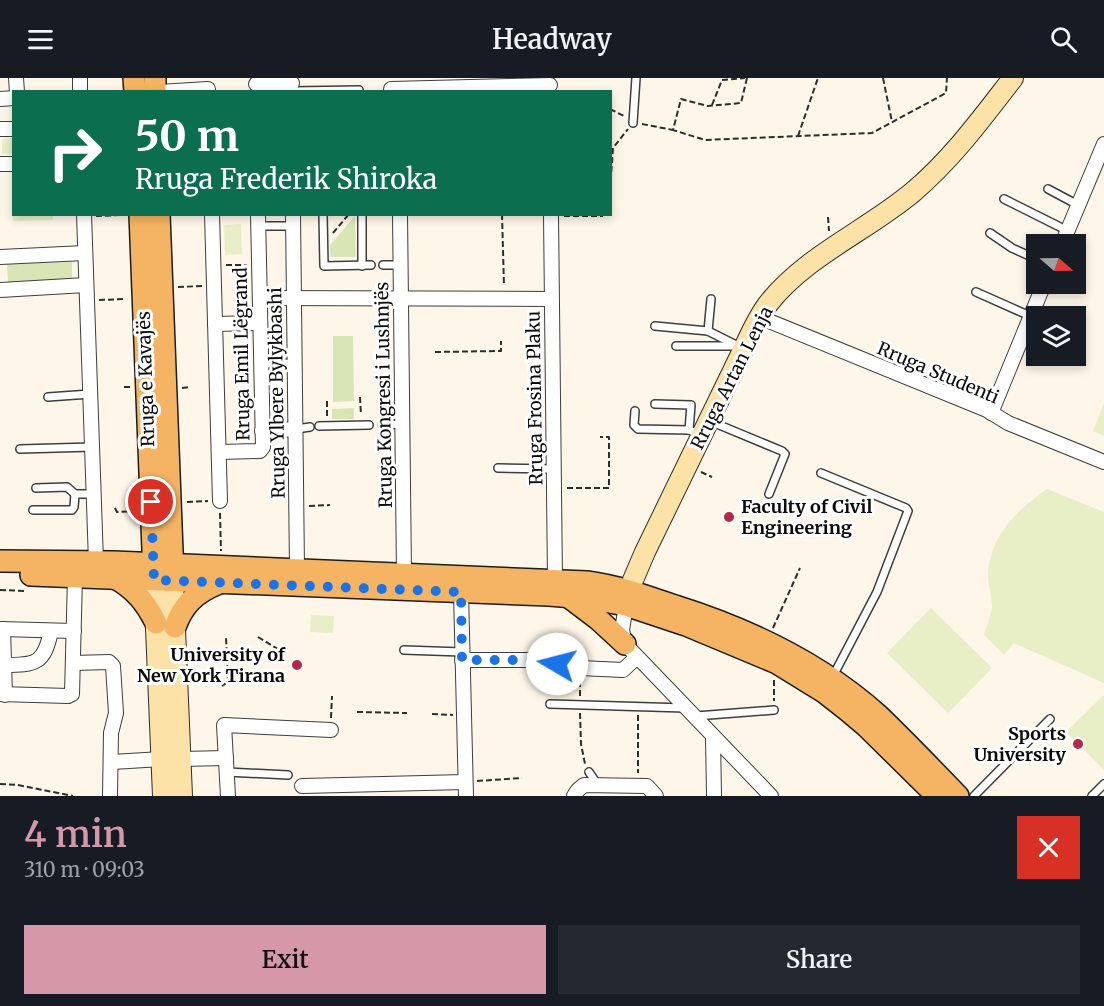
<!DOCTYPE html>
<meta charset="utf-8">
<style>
body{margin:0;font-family:Merriweather,serif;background:#242831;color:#f1f3f6;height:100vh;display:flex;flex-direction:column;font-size:22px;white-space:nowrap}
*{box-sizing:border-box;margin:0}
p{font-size:20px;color:#9ea1a6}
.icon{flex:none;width:33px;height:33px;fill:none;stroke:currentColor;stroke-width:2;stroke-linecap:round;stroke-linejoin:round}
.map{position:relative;height:718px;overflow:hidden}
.panel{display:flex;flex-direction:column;background:#171b24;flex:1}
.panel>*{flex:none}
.top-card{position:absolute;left:12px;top:12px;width:600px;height:126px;border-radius:0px;box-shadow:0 3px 9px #0003;background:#0b6e4f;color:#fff;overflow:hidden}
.needle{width:39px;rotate:110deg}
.controls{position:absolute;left:1026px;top:156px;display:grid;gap:12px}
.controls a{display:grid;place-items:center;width:60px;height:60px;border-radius:0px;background:#171b24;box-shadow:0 3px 9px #0003;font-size:30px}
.pin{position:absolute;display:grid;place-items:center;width:51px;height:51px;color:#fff;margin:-26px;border:3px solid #fff;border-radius:50%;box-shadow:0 2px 6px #0007}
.me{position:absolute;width:66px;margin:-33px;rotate:278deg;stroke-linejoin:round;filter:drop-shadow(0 0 4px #0008)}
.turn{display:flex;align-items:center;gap:21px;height:126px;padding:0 24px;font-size:27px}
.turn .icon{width:78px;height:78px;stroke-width:2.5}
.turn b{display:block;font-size:42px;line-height:51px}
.round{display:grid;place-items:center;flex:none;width:63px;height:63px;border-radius:0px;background:#242831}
.headline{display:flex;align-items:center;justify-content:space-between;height:102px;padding:0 24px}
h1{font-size:36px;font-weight:600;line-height:45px;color:#d698a9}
.cta{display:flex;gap:12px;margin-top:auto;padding:12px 24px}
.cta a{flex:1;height:69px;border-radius:0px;background:#d698a9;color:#111;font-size:24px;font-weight:600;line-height:69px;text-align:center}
.cta a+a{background:#242831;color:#f1f3f6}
header{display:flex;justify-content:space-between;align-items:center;height:78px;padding:0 24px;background:#171b24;font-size:27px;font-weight:600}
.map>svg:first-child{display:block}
.green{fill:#d8e6b5}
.pitch{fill:#e8eec6}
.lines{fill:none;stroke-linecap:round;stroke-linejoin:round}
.lane-casing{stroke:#3e3e3e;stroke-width:10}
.street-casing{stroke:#3e3e3e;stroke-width:16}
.secondary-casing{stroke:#2d2d2d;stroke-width:22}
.primary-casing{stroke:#1c1c1c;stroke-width:24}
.path{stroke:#2d2d2d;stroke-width:2;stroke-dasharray:6 3;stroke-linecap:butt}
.lane{stroke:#fff;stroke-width:7}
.street{stroke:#fff;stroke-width:14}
.secondary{stroke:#fce2a6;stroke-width:20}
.primary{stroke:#f4b463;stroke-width:21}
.route{stroke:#1a73e8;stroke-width:10;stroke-dasharray:0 18}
.poi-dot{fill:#b5284b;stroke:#fff;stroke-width:2}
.labels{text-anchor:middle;stroke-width:6;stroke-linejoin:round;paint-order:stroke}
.street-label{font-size:18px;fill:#0b0b0b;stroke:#fff}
.poi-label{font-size:18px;font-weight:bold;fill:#0b0b0b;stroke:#fff;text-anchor:end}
</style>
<header><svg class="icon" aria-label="menu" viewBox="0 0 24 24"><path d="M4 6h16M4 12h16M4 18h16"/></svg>Headway<svg class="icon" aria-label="search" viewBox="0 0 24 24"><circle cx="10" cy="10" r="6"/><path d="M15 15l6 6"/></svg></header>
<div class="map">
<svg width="1104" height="718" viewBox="0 0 1104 718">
<rect width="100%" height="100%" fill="#fef6e9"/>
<!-- green -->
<g class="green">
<polygon points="355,138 356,179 330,179 330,167"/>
<polygon points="72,184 72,201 8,204 7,186"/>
<polygon points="333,258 353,258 354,323 333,324"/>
<polygon points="354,330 354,341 332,341 332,331"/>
</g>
<!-- pitch -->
<g class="pitch">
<polygon points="13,60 13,76 2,76 2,61"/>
<polygon points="12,126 14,136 53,137 53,142 13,143"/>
<polygon points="241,146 242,176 225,177 224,147"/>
<polygon points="1104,325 1104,358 1093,353"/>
<path d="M1047,411L1104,434V605L1014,565L1004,577L984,557C986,548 991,538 992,530C992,519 988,508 988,497C989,459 1018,431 1047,411Z"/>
<polygon points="931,530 992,590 948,635 887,575"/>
<polygon points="311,537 334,538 333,555 310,554"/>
<polygon points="1104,617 1104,692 1066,654"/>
</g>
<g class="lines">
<defs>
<g id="lane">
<polyline points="292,13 359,12"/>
<polyline points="633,45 636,0"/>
<polyline points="1048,111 1078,127"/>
<polyline points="1004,121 1068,153"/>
<polyline points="323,136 324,188 371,187"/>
<polyline points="362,136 362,188"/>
<polyline points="258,148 293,148"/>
<polyline points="990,155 1012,170 1036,181"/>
<polyline points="383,187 400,187"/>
<polyline points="976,214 1030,238"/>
<polyline points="655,248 708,253 738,268"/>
<polyline points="708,253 711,221"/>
<polyline points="676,268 736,268"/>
<polyline points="261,286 294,285"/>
<polyline points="48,319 90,316"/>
<polyline points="655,326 691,327 689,352"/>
<polyline points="635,333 634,347 638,351 689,352 701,357"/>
<polyline points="712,344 782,373 785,376 769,416"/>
<polyline points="382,347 403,346"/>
<polyline points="319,348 369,347"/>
<polyline points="296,351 310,349"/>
<polyline points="20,371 92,369"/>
<polyline points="498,390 554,391"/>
<polyline points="821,395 906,430 908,433 877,514 832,600"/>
<polyline points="36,410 67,409 75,416 93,416"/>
<polyline points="33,432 72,432 74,429 75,416"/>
<polyline points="404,572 462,574"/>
<polyline points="550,626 685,630"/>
<polyline points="696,638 774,632"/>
<polyline points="227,694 288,697"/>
<polyline points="589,694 598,707"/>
<polyline points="974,718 1050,641"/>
<polyline points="1092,718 1104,706"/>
</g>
<g id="street">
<polyline points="16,0 17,14"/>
<polyline points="80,0 80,14"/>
<polyline points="256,6 292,5"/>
<polyline points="391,11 550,7"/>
<polyline points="159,14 208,11"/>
<polyline points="0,21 14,20"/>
<polyline points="0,51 14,51"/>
<polyline points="0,86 14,86"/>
<polyline points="84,136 96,484"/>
<polyline points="212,136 220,423"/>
<polyline points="293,136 297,492"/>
<polyline points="400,136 404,497"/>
<polyline points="551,136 555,503"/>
<polyline points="1062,166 1104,66"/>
<polyline points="0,179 85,175"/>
<polyline points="0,212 86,207"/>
<polyline points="260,220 551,221"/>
<polyline points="759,239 987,332 1008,345 1104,384"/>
<polyline points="215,246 260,245"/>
<polyline points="991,335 1044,206"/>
<polyline points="262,353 296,351"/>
<polyline points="219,374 260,373 263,369 258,136"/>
<polyline points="461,514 466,718"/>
<polyline points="626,527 622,552 625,566 771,718"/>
<polyline points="0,551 74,553"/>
<polyline points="3,551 5,617"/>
<polyline points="462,582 534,582 580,590 623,592 637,579"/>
<polyline points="74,585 109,584 113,588 116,635 111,655 110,718"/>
<path d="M4,587C36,587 44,586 51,553"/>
<polyline points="0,616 68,618 72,616 75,499"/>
<polyline points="713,658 714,718"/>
<polyline points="181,681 226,680"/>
<polyline points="112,684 162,681"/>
<polyline points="302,708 465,704"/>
<polyline points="228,718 224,647 331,652"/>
<polyline points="574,718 578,712 584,707 647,708 656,718"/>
</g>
<g id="secondary">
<polyline points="154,502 163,718"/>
<polyline points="173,503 182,718"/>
<path d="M626,527L633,502L645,474L744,270C751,255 758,239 768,226C804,179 868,152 913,114C952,81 982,40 1013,0"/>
</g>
<g id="primary">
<polyline points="134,0 135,14"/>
<polyline points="155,0 155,14"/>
<polyline points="140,136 154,498"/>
<polyline points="159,136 173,499"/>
<path d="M0,483L114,484L587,504C617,508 646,518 675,528C748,551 820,585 878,637C905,663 932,691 958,718"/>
<polyline points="31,497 549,517 586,520 626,527 686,547 777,585 824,614 847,632 866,648 937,718"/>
<path d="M115,500C135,511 146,525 156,545"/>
<polyline points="570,520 599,542 625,566"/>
<path d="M175,549C183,527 195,515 217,506"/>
</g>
</defs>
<!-- lane casing -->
<use href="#lane" class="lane-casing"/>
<!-- street casing -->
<use href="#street" class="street-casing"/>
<!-- secondary casing -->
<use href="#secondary" class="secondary-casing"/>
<!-- primary casing -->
<use href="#primary" class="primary-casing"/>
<!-- path -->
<g class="path">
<polyline points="747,0 741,25 708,28 681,21 673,52 705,62 872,55 946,15 947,0"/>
<polyline points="883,0 892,44"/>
<polyline points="712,27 722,2 745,0"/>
<polyline points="610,31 624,38"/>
<polyline points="642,46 673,52"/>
<polyline points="798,58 818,0"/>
<polyline points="610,112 613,70 628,51"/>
<polyline points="502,136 504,208"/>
<polyline points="96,138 123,137"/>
<polyline points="564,138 603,138"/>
<polyline points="609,138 609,136"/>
<polyline points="828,139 829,153"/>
<polyline points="333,155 349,136"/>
<polyline points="226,187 247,187"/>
<polyline points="178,209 202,208"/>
<polyline points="99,222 126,221"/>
<polyline points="435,274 501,273 501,263"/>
<polyline points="124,309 131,309"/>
<polyline points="182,310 191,309"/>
<polyline points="360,319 361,337"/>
<polyline points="327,338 327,320"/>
<polyline points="701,394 712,399"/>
<polyline points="567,410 609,410 609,359 600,359"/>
<polyline points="187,424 208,423"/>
<polyline points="309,428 330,427"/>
<polyline points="115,430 117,434 135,433"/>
<polyline points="220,435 221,473"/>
<polyline points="0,512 27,513"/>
<polyline points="773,550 800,490"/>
<polyline points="258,559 281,573"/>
<polyline points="774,602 774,623"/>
<polyline points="222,608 228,604 226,559"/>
<polyline points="580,618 580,602"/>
<polyline points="357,634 407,635"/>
<polyline points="580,635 581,666 585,686"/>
<polyline points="432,636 453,637"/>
<polyline points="638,637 638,695"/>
<polyline points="331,640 332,618"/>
<polyline points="477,703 522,700"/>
<polyline points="0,706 18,707 73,718"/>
</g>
<!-- lane -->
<use href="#lane" class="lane"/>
<!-- street -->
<use href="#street" class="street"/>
<!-- secondary -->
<use href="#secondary" class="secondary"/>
<!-- primary -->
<use href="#primary" class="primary"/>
</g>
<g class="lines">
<!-- route -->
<polyline class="route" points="151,424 154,502 461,514 462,582 534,582 557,586"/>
</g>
<!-- markers -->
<g class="poi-dot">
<circle cx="729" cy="439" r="6"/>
<circle cx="297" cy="587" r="6"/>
<circle cx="1078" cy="666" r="6"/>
</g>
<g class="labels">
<!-- street labels -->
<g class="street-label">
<text transform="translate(242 276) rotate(-91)" y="6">Rruga Emil Lëgrand</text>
<text transform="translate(938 295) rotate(23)" y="6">Rruga Studenti</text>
<text transform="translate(732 300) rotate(-63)" y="6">Rruga Artan Lenja</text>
<text transform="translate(146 301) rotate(-92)" y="6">Rruga e Kavajës</text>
<text transform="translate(277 315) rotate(-91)" y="6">Rruga Ylbere Bylykbashi</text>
<text transform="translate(384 317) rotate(-91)" y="6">Rruga Kongresi i Lushnjës</text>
<text transform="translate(535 320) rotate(-91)" y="6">Rruga Frosina Plaku</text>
</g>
<!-- poi labels -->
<g class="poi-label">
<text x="741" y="435" text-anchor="start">Faculty of Civil<tspan x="741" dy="21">Engineering</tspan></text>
<text x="285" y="583">University of<tspan x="285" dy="21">New York Tirana</tspan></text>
<text x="1066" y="662">Sports<tspan x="1066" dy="21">University</tspan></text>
</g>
</g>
</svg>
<div class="controls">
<a><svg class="needle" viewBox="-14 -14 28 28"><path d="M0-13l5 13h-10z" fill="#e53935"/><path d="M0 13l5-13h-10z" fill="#9ea1a6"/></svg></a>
<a><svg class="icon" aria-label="layers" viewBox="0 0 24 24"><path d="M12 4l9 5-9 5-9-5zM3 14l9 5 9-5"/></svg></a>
</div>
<div class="pin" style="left:151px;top:424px;background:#d93025"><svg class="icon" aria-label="arrive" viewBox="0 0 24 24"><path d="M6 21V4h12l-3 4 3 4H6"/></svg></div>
<svg class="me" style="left:557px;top:586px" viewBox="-20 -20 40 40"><circle r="19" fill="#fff"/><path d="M0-13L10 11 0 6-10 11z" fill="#1a73e8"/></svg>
<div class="top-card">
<div class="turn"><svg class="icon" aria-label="right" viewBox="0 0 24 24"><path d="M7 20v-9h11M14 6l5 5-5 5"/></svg><div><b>50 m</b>Rruga Frederik Shiroka</div></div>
</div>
</div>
<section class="panel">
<div class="headline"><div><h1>4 min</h1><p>310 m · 09:03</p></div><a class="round" style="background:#d93025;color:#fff"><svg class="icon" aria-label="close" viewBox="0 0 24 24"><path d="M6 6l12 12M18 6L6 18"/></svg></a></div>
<div class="cta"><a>Exit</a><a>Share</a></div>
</section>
